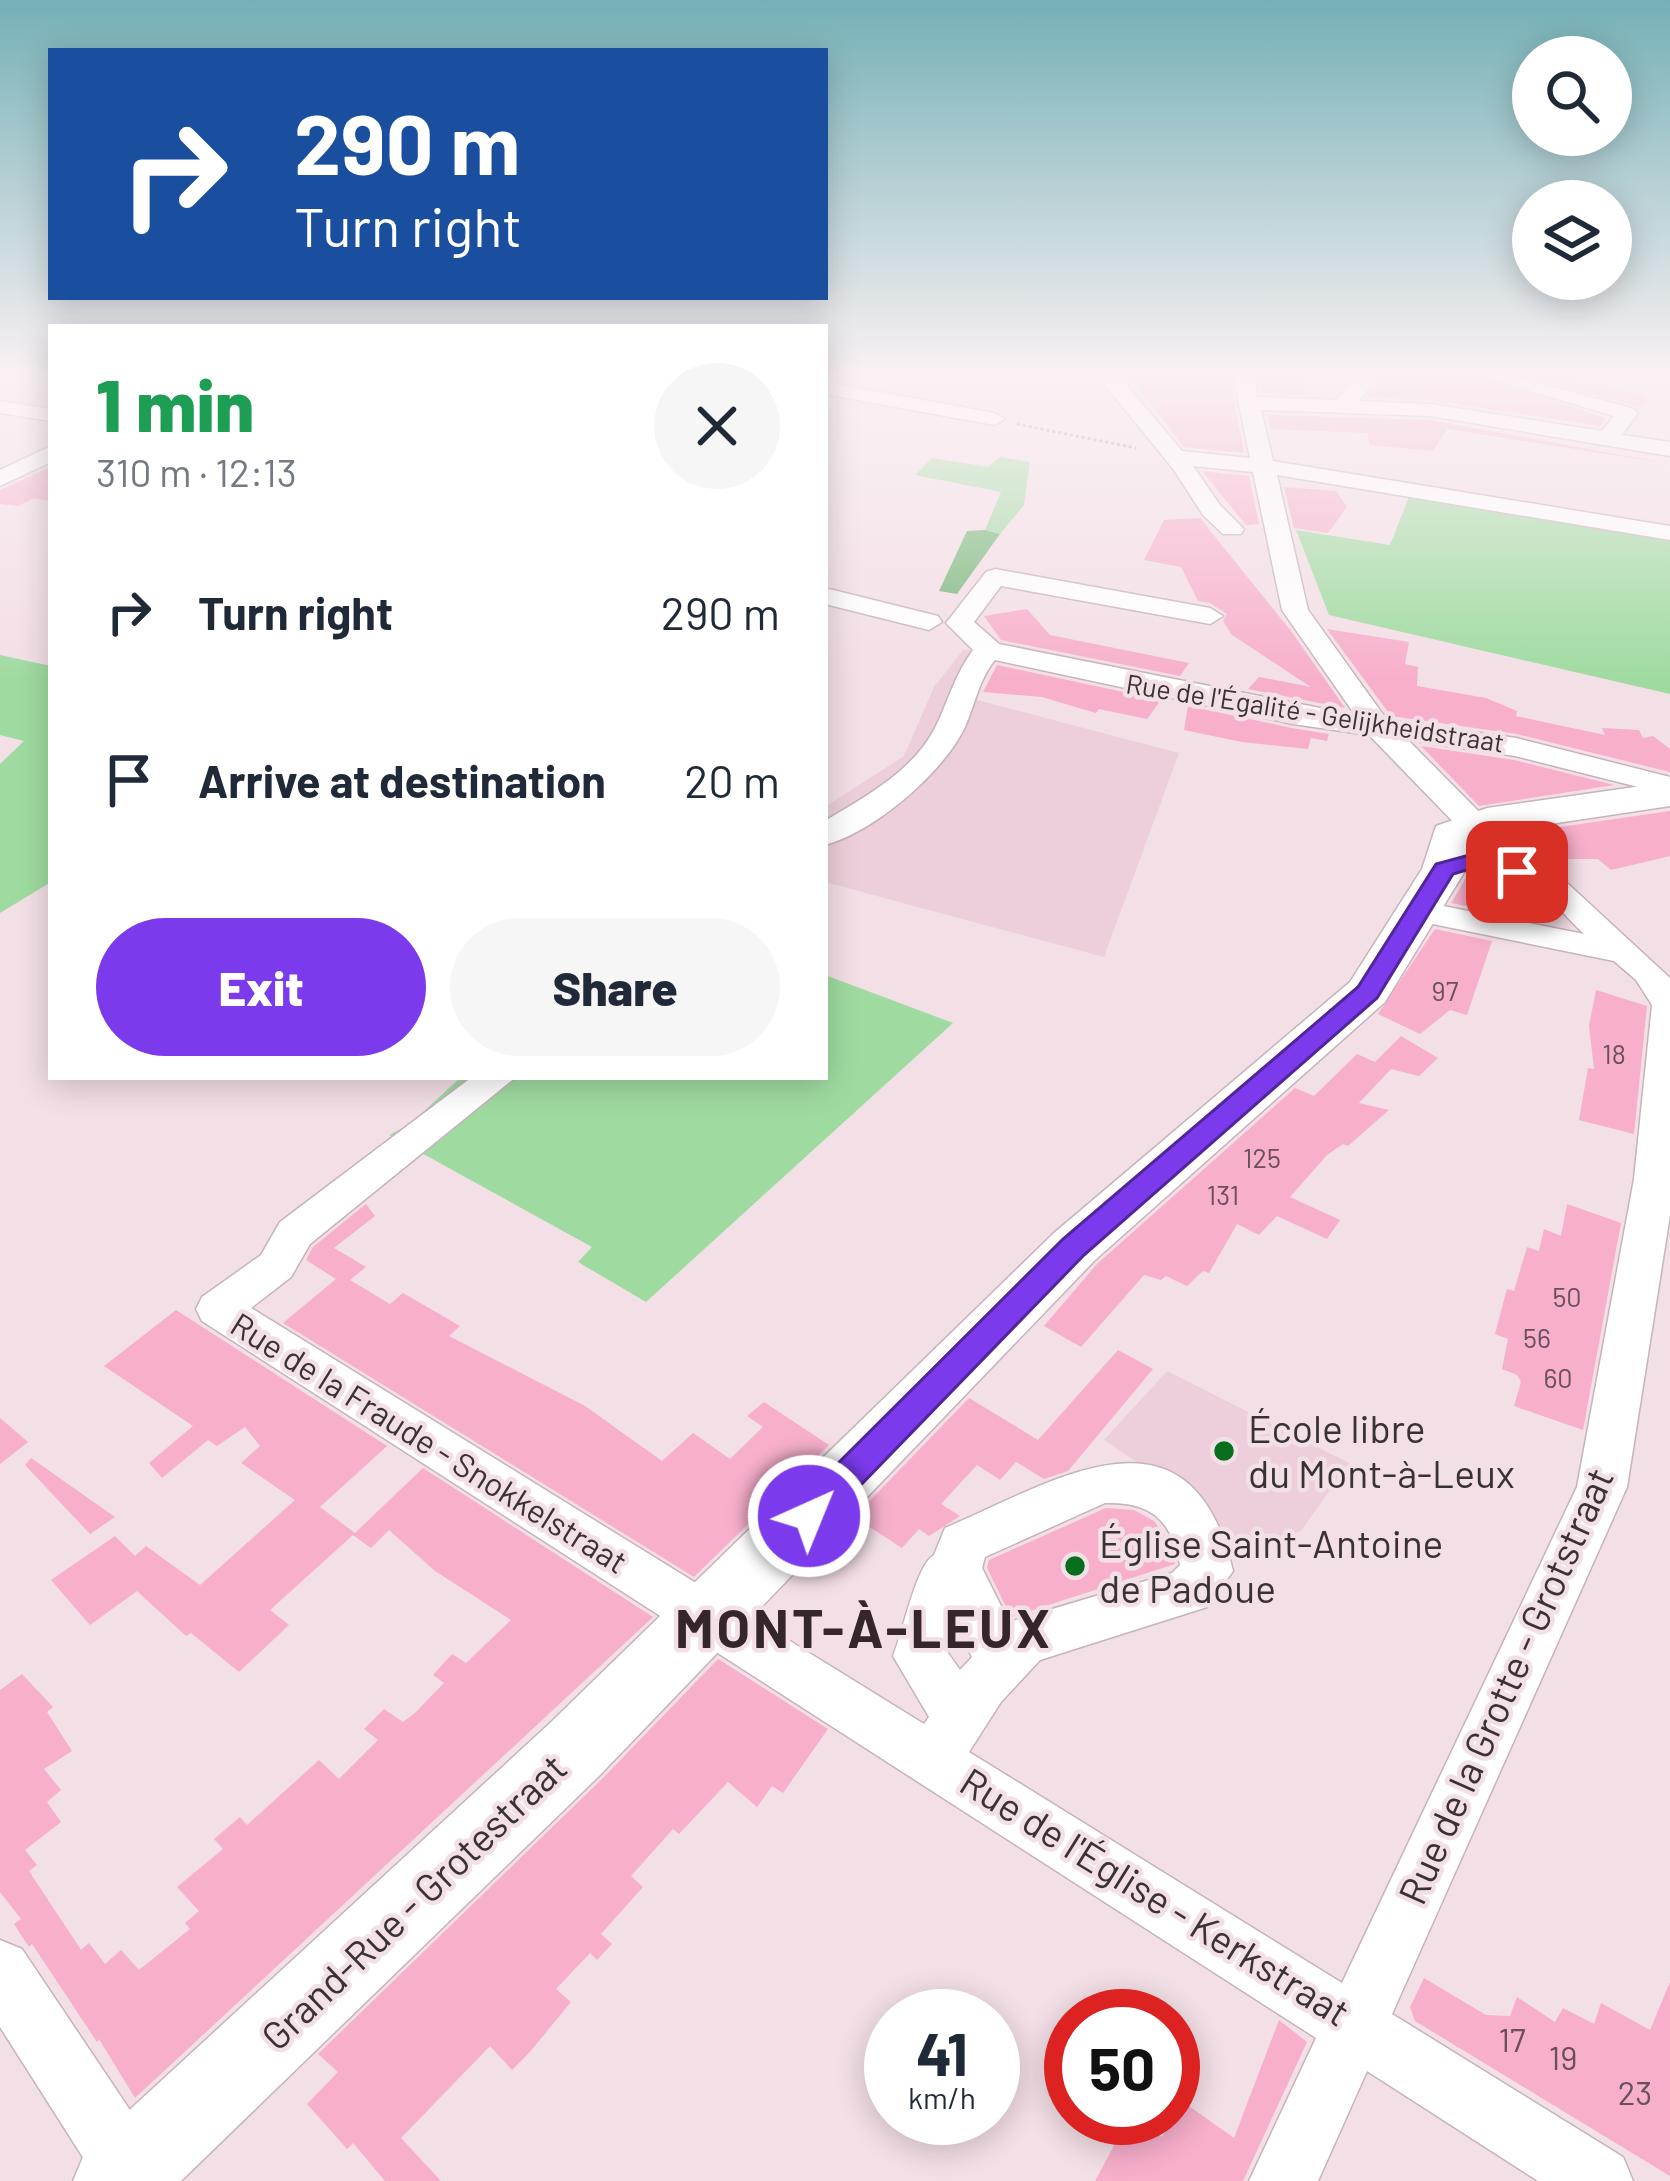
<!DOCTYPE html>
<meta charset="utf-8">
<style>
body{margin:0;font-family:Barlow,sans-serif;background:#f6f6f7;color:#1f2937;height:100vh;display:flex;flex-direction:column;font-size:45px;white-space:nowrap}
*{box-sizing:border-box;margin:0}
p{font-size:39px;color:#747a83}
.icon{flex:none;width:66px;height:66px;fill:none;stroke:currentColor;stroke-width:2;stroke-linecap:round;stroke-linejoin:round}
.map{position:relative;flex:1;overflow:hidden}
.drawer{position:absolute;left:48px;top:324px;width:780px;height:756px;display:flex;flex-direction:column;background:#fff;border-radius:0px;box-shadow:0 6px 30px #0003}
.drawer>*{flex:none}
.guide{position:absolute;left:48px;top:48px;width:780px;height:252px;border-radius:0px;box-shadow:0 6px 30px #0003;background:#1a4fa0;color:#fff;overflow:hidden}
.fabs{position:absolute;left:1512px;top:36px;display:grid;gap:24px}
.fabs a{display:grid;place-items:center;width:120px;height:120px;border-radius:50%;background:#fff;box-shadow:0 6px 30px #0003;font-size:60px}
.speed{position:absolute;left:864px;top:1989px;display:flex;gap:24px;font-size:60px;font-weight:700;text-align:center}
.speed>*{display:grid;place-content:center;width:156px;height:156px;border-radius:50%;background:#fff;box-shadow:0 6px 30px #0003;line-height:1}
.speed small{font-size:30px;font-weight:400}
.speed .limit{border:18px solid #d22;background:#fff;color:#111}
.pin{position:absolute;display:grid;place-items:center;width:102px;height:102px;color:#fff;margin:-51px;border-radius:24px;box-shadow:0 6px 18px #0006}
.me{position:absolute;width:132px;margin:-66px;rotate:44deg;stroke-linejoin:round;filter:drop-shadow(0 0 9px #0008)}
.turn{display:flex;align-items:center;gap:42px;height:252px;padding:0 48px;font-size:54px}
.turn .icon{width:156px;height:156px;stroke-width:2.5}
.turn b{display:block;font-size:84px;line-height:102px}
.round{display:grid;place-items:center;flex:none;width:126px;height:126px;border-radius:63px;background:#f6f6f7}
.overview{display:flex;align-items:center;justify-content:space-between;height:204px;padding:0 48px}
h1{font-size:72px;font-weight:800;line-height:90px;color:#1e9e55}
.button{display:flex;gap:24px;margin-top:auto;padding:24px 48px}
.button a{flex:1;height:138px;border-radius:72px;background:#7c3aed;color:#fff;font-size:48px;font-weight:800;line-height:138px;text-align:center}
.button a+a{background:#f6f6f7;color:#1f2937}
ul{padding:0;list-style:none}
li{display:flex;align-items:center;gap:36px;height:168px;padding:0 48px}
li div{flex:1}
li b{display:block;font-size:45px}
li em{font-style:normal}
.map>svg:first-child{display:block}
.built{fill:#eccfda}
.green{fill:#9fdba0}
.forest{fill:#75b777}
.building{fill:#f7afcc}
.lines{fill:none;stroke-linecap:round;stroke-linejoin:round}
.minor-casing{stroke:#c7b3ba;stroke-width:3}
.major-casing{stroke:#c7b3ba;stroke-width:3}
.path{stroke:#a4969b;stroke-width:3;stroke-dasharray:3 3;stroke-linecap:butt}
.minor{fill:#fff;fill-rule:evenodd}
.major{fill:#fff;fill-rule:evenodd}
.route{fill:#7c3aed;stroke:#51269a;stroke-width:3}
.poi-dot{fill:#076e1d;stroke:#f3dfe6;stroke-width:4.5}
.labels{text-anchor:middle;stroke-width:9;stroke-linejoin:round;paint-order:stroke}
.far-street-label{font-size:27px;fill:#393234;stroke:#f3dfe6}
.number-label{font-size:27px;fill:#68515a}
.street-label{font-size:33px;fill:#393234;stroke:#f3dfe6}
.near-number-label{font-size:33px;fill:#68515a}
.near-poi-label{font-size:39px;fill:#393234;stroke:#f3dfe6;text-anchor:start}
.near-street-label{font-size:39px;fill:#393234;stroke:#f3dfe6}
.near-district-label{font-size:54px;font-weight:bold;letter-spacing:3px;fill:#35262c;stroke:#f3dfe6}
</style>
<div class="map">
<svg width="1670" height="2181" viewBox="0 0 1670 2181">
<rect width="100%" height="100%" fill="#f3dfe6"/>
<!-- built -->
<g class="built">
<polygon points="963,650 989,650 965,697 1179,753 1104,957 825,882 825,807 904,756 934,687"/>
<polygon points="1167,1371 1349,1463 1301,1531 1221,1553 1156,1475 1104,1440"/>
</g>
<!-- green -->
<g class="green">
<polygon points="1000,457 1030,462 1024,505 1000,534 985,530 1001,492 915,475 932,458 988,467"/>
<polygon points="1409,497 1670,541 1670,694 1329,615 1296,530 1390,545"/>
<polygon points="0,655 51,666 51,882 0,913 0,764 24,741 0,735"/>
<polygon points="825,975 953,1023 646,1302 578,1262 592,1247 389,1135 409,1125 461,1077 825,1077"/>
</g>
<!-- forest -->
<polygon class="forest" points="985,530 1000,534 957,594 939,591 967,531"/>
<!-- building -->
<g class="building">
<polygon points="1182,375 1229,375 1244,453 1184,447 1129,376 1183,379"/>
<polygon points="1258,375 1300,375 1307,394 1262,393"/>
<polygon points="1384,375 1473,375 1606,418 1600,426 1431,400 1367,397"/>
<polygon points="1528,375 1647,395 1642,399 1648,401 1638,407"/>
<polygon points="1267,415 1430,420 1670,464 1447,429 1433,451 1370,445 1367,433 1270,429"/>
<polygon points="51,467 51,501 34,498 18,506 0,504 0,490"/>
<polygon points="1202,471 1249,476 1259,524 1246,525"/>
<polygon points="1284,487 1336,491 1347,507 1328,533 1294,528"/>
<polygon points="1200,518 1291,631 1345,708 1248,689 1259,677 1311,687 1232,635 1223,621 1227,614 1210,603 1198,601 1181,567 1144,560 1164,520"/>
<polygon points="1027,609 1050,635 1189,663 1180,676 1001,640 984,616"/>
<polygon points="1327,629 1409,642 1405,664 1418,667 1417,686 1486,698 1517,711 1516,716 1605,735 1602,728 1639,730 1643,738 1653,736 1670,749 1670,772 1517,734 1391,716"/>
<polygon points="997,665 1161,700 1147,719 1099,709 1096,713 1042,697 983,692"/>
<polygon points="1188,706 1292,728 1329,734 1327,741 1311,738 1308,749 1242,742 1184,730"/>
<polygon points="1421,746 1514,760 1614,785 1479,806"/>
<polygon points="1670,811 1670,856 1611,870 1598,859 1556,859 1538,850 1525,832"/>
<polygon points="1467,876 1514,883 1536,896 1530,899 1542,907 1528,918 1451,903"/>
<polygon points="1435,929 1492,941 1467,1015 1450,1010 1420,1034 1378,1014"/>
<polygon points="1596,990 1647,1006 1634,1134 1579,1120 1588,1068 1594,1069 1589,1026"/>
<polygon points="1401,1036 1438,1058 1419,1076 1391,1069 1359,1103 1389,1110 1348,1146 1343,1144 1327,1155 1290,1197 1340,1220 1327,1239 1277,1216 1259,1235 1237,1224 1209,1273 1203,1271 1187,1286 1166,1276 1161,1280 1144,1275 1081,1347 1044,1326 1097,1264 1295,1088 1314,1096 1357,1054 1375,1062"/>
<polygon points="366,1204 375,1216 334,1248 366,1267 350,1280 390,1304 403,1293 460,1326 449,1336 585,1406 662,1461 693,1433 730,1459 763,1427 747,1416 764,1402 829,1445 694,1577 283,1323 336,1279 306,1260 313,1247"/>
<polygon points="1567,1204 1621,1223 1583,1430 1514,1406 1521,1382 1517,1375 1502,1369 1508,1339 1495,1334 1507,1289 1514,1291 1527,1247 1539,1251 1544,1229 1561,1236"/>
<polygon points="176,1310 387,1446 320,1507 355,1533 423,1468 653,1617 135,2098 99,2039 97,2042 32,1944 29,1947 14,1924 21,1919 0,1892 0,1690 22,1674 53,1707 47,1712 72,1751 44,1769 61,1790 47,1802 61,1822 25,1850 37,1865 29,1871 81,1950 89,1943 105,1964 121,1950 139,1970 190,1929 185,1923 199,1911 177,1887 223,1849 214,1839 240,1817 247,1825 319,1760 339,1779 378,1740 364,1729 384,1709 403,1722 415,1713 444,1683 433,1675 452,1654 466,1663 511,1620 435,1571 389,1530 371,1548 353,1535 270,1610 289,1625 239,1672 191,1633 186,1636 137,1591 90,1625 51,1580 115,1536 135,1556 146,1546 200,1585 295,1500 241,1463 260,1446 245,1427 217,1446 208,1440 162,1478 149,1463 193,1426 104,1366"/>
<polygon points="1118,1350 1153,1369 1068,1471 1044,1479 1016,1462 1000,1480 977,1465 941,1504 960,1516 929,1536 919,1529 902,1548 854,1517 969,1398 1038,1440"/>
<polygon points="0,1418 28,1442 0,1464"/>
<polygon points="31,1458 115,1517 90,1534 25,1465"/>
<polygon points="1106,1508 1134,1510 1154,1521 1167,1538 1175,1564 1011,1617 987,1568 989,1560"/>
<polygon points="718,1659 828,1729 783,1793 772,1786 757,1807 728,1782 679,1834 673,1829 631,1876 643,1887 601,1934 612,1944 597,1960 590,1953 556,1989 571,2002 529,2053 512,2070 490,2046 401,2138 441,2181 385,2181 353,2143 347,2149 307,2104 338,2072 318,2054 603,1778"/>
<polygon points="1424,1978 1486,2015 1510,2016 1517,1997 1555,2022 1563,2008 1594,2024 1601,2003 1650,2030 1670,1982 1670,2176 1415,2021 1410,2007"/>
<polygon points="1279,2020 1307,2042 1243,2181 1095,2181 1123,2129 1133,2137 1141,2122 1162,2137 1182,2101 1234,2138"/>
</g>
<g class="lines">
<defs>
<g id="minor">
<path d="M1097,375H1118L1182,451L1250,458L1233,375H1253L1258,397L1336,400L1359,375H1380L1358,401L1430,404L1602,431L1614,416L1477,375H1511L1634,409L1638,413L1622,435L1670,442V456L1430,416L1261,410L1273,461L1670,526V540L1277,475L1308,610L1387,720L1516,738L1670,777V795L1515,756L1408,740L1489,822L1494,829L1478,839L1467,836L1369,735L1293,724L995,660C979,679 975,705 965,727C943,773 874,832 825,845V821C866,796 912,772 935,728C948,702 955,674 973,650L946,623L986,572L995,569L1210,608L1223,616L1210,624L1001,586L974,622L999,644L1355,715L1282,610L1253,472L1193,466L1220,505L1244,529L1241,534H1223L1203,515L1174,470Z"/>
<polygon points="825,382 994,413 1005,419 994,425 825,394"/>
<polygon points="0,401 51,409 51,421 0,413"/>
<polygon points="51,446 51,462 0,486 0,470"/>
<polygon points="825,588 938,616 942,622 929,630 825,604"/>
<path d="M1513,841L1555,864L1566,882L1670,978V1215L1627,1487L1392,2014L1623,2157L1633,2181H1538L1367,2071L1318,2181H1249L1316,2038L202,1321L196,1309L202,1297L261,1255L280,1222L472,1077H516L310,1244L291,1277L251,1308L924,1724L929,1717L893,1656C903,1632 916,1565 934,1555L945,1528C1057,1480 1191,1391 1233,1571L1207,1607L1040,1660L1001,1702L969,1752L1342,1983L1577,1487L1634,1179L1652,1005L1636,980L1614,961L1418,921L1406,918L1401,911L1406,904L1418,901L1584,934C1564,915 1547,894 1528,876C1518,866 1505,862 1497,851L1501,844ZM1105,1503C1151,1502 1171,1519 1180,1565L1172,1573L1009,1622L982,1568L985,1557ZM958,1627L972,1657L960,1670L948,1653Z"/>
<polygon points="0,1940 22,1949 154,2146 164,2170 159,2181 98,2181 0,2027"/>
</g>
<polygon id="major" points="1670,782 1670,806 1517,829 1534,851 1523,868 1484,876 1465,871 1385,1002 1094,1261 600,1775 181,2181 73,2181 86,2150 548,1725 1054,1233 1350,982 1422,869 1436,826 1487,808"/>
</defs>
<!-- minor casing -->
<use href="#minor" class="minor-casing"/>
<!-- major casing -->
<use href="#major" class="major-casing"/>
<!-- path -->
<polyline class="path" points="1017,424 1136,448"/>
<!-- minor -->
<use href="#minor" class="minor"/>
<!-- major -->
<use href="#major" class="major"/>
</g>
<!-- sky -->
<linearGradient id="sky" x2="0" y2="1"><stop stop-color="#74b0b6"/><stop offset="0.55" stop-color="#faf1f4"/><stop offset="1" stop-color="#faf1f4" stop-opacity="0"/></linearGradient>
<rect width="1670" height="680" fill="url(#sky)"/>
<!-- route -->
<polygon class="route" points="1473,854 1525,867 1528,872 1517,878 1473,868 1453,874 1377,998 1084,1255 821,1526 809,1531 796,1526 791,1516 796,1505 1063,1239 1358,987 1436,864"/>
<!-- markers -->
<g class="poi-dot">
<circle cx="1224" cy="1451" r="12"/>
<circle cx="1075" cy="1566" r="12"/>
</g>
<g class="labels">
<!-- far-street labels -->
<g class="far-street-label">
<text transform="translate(1315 714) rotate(9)" y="9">Rue de l'Égalité - Gelijkheidstraat</text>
</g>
<!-- number labels -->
<g class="number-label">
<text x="1445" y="1001">97</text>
<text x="1614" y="1064">18</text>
<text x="1262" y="1168">125</text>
<text x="1223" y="1205">131</text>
<text x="1567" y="1307">50</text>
<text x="1537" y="1348">56</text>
<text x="1558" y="1388">60</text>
</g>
<!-- street labels -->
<g class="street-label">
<text transform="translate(429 1443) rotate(32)" y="12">Rue de la Fraude - Snokkelstraat</text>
</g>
<!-- near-number labels -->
<g class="near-number-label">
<text x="1512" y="2052">17</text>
<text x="1563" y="2070">19</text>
<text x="1635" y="2105">23</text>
</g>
<!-- near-poi labels -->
<g class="near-poi-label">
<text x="1248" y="1443">École libre<tspan x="1248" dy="45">du Mont-à-Leux</tspan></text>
<text x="1099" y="1558">Église Saint-Antoine<tspan x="1099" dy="45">de Padoue</tspan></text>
</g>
<!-- near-street labels -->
<g class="near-street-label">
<text transform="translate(1506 1686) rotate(-66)" y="14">Rue de la Grotte - Grotstraat</text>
<text transform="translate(1155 1897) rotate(32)" y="14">Rue de l'Église - Kerkstraat</text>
<text transform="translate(414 1902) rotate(-44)" y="14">Grand-Rue - Grotestraat</text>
</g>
<!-- near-district labels -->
<g class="near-district-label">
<text x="864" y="1648">MONT-À-LEUX</text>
</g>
</g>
</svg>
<div class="fabs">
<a><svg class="icon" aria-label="search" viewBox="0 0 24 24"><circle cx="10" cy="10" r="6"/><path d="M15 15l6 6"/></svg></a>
<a><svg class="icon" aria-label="layers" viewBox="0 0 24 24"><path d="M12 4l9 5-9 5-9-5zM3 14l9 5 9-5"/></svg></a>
</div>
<div class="speed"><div>41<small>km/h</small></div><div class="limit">50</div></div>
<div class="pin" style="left:1517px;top:872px;background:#d93025"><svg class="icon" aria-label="arrive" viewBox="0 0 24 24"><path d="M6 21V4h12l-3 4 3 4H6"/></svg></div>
<svg class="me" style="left:809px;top:1516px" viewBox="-20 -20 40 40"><circle r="17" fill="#7c3aed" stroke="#fff" stroke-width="3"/><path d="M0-11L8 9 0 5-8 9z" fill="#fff"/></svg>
<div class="guide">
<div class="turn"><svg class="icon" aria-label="right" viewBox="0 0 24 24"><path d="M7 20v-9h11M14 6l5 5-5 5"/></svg><div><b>290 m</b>Turn right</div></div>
</div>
<section class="drawer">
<div class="overview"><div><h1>1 min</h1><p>310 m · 12:13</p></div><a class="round"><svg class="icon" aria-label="close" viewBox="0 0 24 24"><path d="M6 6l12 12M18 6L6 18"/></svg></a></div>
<ul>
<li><svg class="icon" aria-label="right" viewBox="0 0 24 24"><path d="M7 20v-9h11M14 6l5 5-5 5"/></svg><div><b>Turn right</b></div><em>290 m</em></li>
<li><svg class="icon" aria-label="arrive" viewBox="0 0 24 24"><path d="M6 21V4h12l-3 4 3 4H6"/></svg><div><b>Arrive at destination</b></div><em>20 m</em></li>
</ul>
<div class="button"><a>Exit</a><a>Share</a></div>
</section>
</div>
